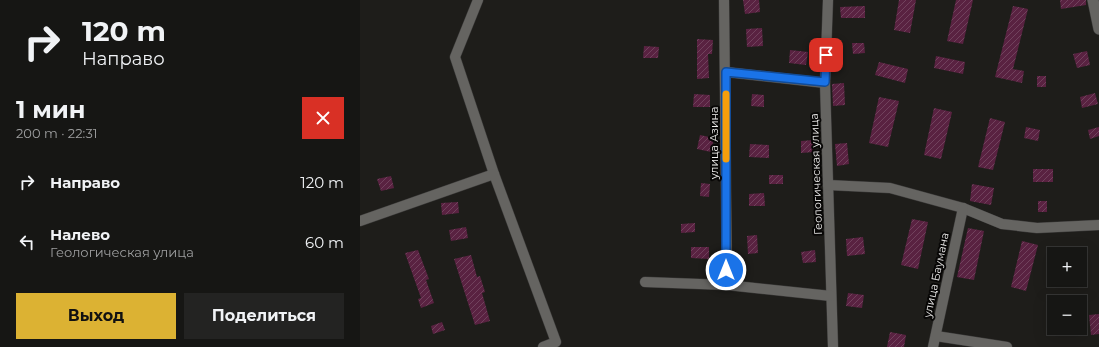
<!DOCTYPE html>
<html lang="ru">
<meta charset="utf-8">
<style>
body{margin:0;font-family:Montserrat,sans-serif;background:#232322;color:#f1f3f6;height:100vh;display:flex;flex-direction:column;font-size:15px;white-space:nowrap}
*{box-sizing:border-box;margin:0}
p{font-size:13px;color:#9e9fa0}
.icon{flex:none;width:22px;height:22px;fill:none;stroke:currentColor;stroke-width:2;stroke-linecap:round;stroke-linejoin:round}
.map{position:relative;flex:1;overflow:hidden}
.details{display:flex;flex-direction:column;background:#161614;width:360px}
.details>*{flex:none}
.guide{background:#161614;color:#f1f3f6;overflow:hidden}
.fabs{position:absolute;left:687px;top:247px;display:grid;gap:8px}
.fabs a{display:grid;place-items:center;width:40px;height:40px;border-radius:0px;background:#161614;box-shadow:0 4px 16px #0002,0 0 0 1px #353534;font-size:20px}
.pin{position:absolute;display:grid;place-items:center;width:34px;height:34px;color:#fff;margin:-17px;border-radius:8px;box-shadow:0 2px 6px #0006}
.me{position:absolute;width:44px;margin:-22px;rotate:0deg;stroke-linejoin:round;filter:drop-shadow(0 0 3px #0008)}
.turn{display:flex;align-items:center;gap:14px;height:84px;padding:0 16px;font-size:18px}
.turn .icon{width:52px;height:52px;stroke-width:2.5}
.turn b{display:block;font-size:28px;line-height:34px}
.round{display:grid;place-items:center;flex:none;width:42px;height:42px;border-radius:0px;background:#232322}
.overview{display:flex;align-items:center;justify-content:space-between;height:68px;padding:0 16px}
h1{font-size:24px;font-weight:700;line-height:30px}
.action{display:flex;gap:8px;margin-top:auto;padding:8px 16px}
.action a{flex:1;height:46px;border-radius:0px;background:#dcb233;color:#111;font-size:16px;font-weight:700;line-height:46px;text-align:center}
.action a+a{background:#232322;color:#f1f3f6}
ul{padding:0;list-style:none}
li{display:flex;align-items:center;gap:12px;height:60px;padding:0 16px}
li div{flex:1}
li b{display:block;font-size:15px}
li em{font-style:normal}
main{display:flex;flex:1;min-height:0}
.map>svg:first-child{display:block}
.building{fill:url(#building-hatch)}
.lines{fill:none;stroke-linecap:round;stroke-linejoin:round}
.minor-casing{stroke:#3b3a39;stroke-width:11}
.tertiary-casing{stroke:#3b3a39;stroke-width:12}
.minor{stroke:#656461;stroke-width:10}
.tertiary{stroke:#656461;stroke-width:11}
.route-casing{stroke:#114b97;stroke-width:10}
.route{stroke:#1a73e8;stroke-width:7}
.slow{stroke:#f59e0b;stroke-width:7}
.labels{text-anchor:middle;stroke-width:4;stroke-linejoin:round;paint-order:stroke}
.street-label{font-size:11px;fill:#f0efee;stroke:#080706}
</style>
<main>
<section class="details">
<div class="guide">
<div class="turn"><svg class="icon" aria-label="right" viewBox="0 0 24 24"><path d="M7 20v-9h11M14 6l5 5-5 5"/></svg><div><b>120 m</b>Направо</div></div>
</div>
<div class="overview"><div><h1>1 мин</h1><p>200 m · 22:31</p></div><a class="round" style="background:#d93025;color:#fff"><svg class="icon" aria-label="close" viewBox="0 0 24 24"><path d="M6 6l12 12M18 6L6 18"/></svg></a></div>
<ul>
<li><svg class="icon" aria-label="right" viewBox="0 0 24 24"><path d="M7 20v-9h11M14 6l5 5-5 5"/></svg><div><b>Направо</b></div><em>120 m</em></li>
<li><svg class="icon" aria-label="left" viewBox="0 0 24 24"><path d="M17 20v-9H6M10 6l-5 5 5 5"/></svg><div><b>Налево</b><p>Геологическая улица</p></div><em>60 m</em></li>
</ul>
<div class="action"><a>Выход</a><a>Поделиться</a></div>
</section>
<div class="map">
<svg width="739" height="347" viewBox="0 0 739 347">
<defs>
<pattern id="building-hatch" width="6" height="6" patternUnits="userSpaceOnUse"><rect width="6" height="6" fill="#592241"/><path d="M-1 1l2-2M0 6l6-6M5 7l2-2" fill="none" stroke="#71425d"/></pattern>
</defs>
<rect width="100%" height="100%" fill="#1e1d1a"/>
<!-- building -->
<g class="building">
<polygon points="383,0 399,0 400,12 385,14"/>
<polygon points="539,0 556,0 550,33 534,30"/>
<polygon points="596,0 613,0 603,44 587,41"/>
<polygon points="700,0 726,0 726,5 701,9"/>
<polygon points="505,6 505,18 481,18 480,7"/>
<polygon points="653,6 668,9 653,69 664,71 662,83 635,77"/>
<polygon points="402,28 403,46 387,47 386,29"/>
<polygon points="337,39 353,40 352,54 348,54 349,78 337,79"/>
<polygon points="492,43 504,43 505,53 493,54"/>
<polygon points="284,46 299,47 298,58 283,58"/>
<polygon points="430,50 448,52 446,65 429,63"/>
<polygon points="727,51 730,65 717,68 713,54"/>
<polygon points="576,56 605,62 603,74 574,68"/>
<polygon points="519,62 548,69 545,83 515,75"/>
<rect x="677" y="76" width="9" height="11"/>
<polygon points="484,83 485,105 473,106 472,84"/>
<polygon points="735,93 738,104 722,108 720,97"/>
<polygon points="334,94 350,95 350,107 333,107"/>
<polygon points="392,94 404,95 404,107 391,106"/>
<polygon points="519,97 539,101 528,147 509,143"/>
<polygon points="574,108 592,112 581,159 564,155"/>
<polygon points="630,118 645,122 633,170 618,167"/>
<polygon points="666,127 680,130 678,141 664,138"/>
<polygon points="739,127 739,136 730,139 728,130"/>
<polygon points="340,135 354,138 351,152 337,149"/>
<polygon points="454,140 454,152 441,153 441,141"/>
<polygon points="487,143 489,164 477,166 475,144"/>
<polygon points="390,144 409,145 409,158 389,157"/>
<rect x="673" y="169" width="20" height="13"/>
<rect x="409" y="175" width="14" height="9"/>
<polygon points="31,176 34,188 21,191 17,179"/>
<polygon points="341,183 350,184 349,197 340,196"/>
<polygon points="612,184 634,188 631,205 610,201"/>
<polygon points="404,193 405,206 389,206 389,194"/>
<rect x="678" y="201" width="9" height="11"/>
<polygon points="98,202 99,213 82,215 81,203"/>
<polygon points="552,219 568,222 558,269 541,265"/>
<polygon points="335,223 335,232 321,233 321,224"/>
<polygon points="106,227 108,238 91,241 89,230"/>
<polygon points="608,228 624,231 614,280 597,277"/>
<polygon points="397,235 398,253 388,254 387,236"/>
<polygon points="503,237 505,254 487,256 486,239"/>
<polygon points="662,241 678,245 666,291 651,287"/>
<polygon points="331,247 349,247 349,259 331,258"/>
<polygon points="58,250 69,279 66,280 74,303 61,308 58,299 61,298 45,253"/>
<polygon points="455,250 456,262 443,263 441,252"/>
<polygon points="111,255 117,277 120,276 125,292 122,293 130,321 115,325 94,259"/>
<polygon points="488,293 504,295 502,308 486,306"/>
<polygon points="739,314 739,334 731,335 729,315"/>
<polygon points="82,322 85,330 73,334 71,326"/>
<polygon points="530,332 546,335 544,347 527,347"/>
</g>
<g class="lines">
<defs>
<g id="minor">
<polyline points="118,0 95,57 134,174"/>
<polyline points="364,0 367,285"/>
<polyline points="468,0 465,83 473,347"/>
<polyline points="366,72 465,83"/>
<polyline points="468,185 530,188 603,208 642,224 677,228 739,225"/>
<polyline points="0,221 134,174 196,342 183,347"/>
<polyline points="285,282 367,285 471,296"/>
<polyline points="576,336 647,347"/>
<polyline points="573,347 603,208"/>
</g>
<polyline id="tertiary" points="733,0 739,29"/>
</defs>
<!-- minor casing -->
<use href="#minor" class="minor-casing"/>
<!-- tertiary casing -->
<use href="#tertiary" class="tertiary-casing"/>
<!-- minor -->
<use href="#minor" class="minor"/>
<!-- tertiary -->
<use href="#tertiary" class="tertiary"/>
</g>
<g class="lines">
<defs>
<polyline id="route" points="366,270 366,72 465,82 466,55"/>
</defs>
<!-- route casing -->
<use href="#route" class="route-casing"/>
<!-- route -->
<use href="#route" class="route"/>
<!-- slow -->
<polyline class="slow" points="366,94 366,159"/>
</g>
<g class="labels">
<!-- street labels -->
<g class="street-label">
<text transform="translate(354 143) rotate(-90)" y="4">улица Азина</text>
<text transform="translate(456 174) rotate(-92)" y="4">Геологическая улица</text>
<text transform="translate(576 275) rotate(-78)" y="4">улица Баумана</text>
</g>
</g>
</svg>
<div class="fabs">
<a>+</a>
<a>−</a>
</div>
<div class="pin" style="left:466px;top:55px;background:#d93025"><svg class="icon" aria-label="arrive" viewBox="0 0 24 24"><path d="M6 21V4h12l-3 4 3 4H6"/></svg></div>
<svg class="me" style="left:366px;top:270px" viewBox="-20 -20 40 40"><circle r="17" fill="#1a73e8" stroke="#fff" stroke-width="3"/><path d="M0-11L8 9 0 5-8 9z" fill="#fff"/></svg>
</div>
</main>
